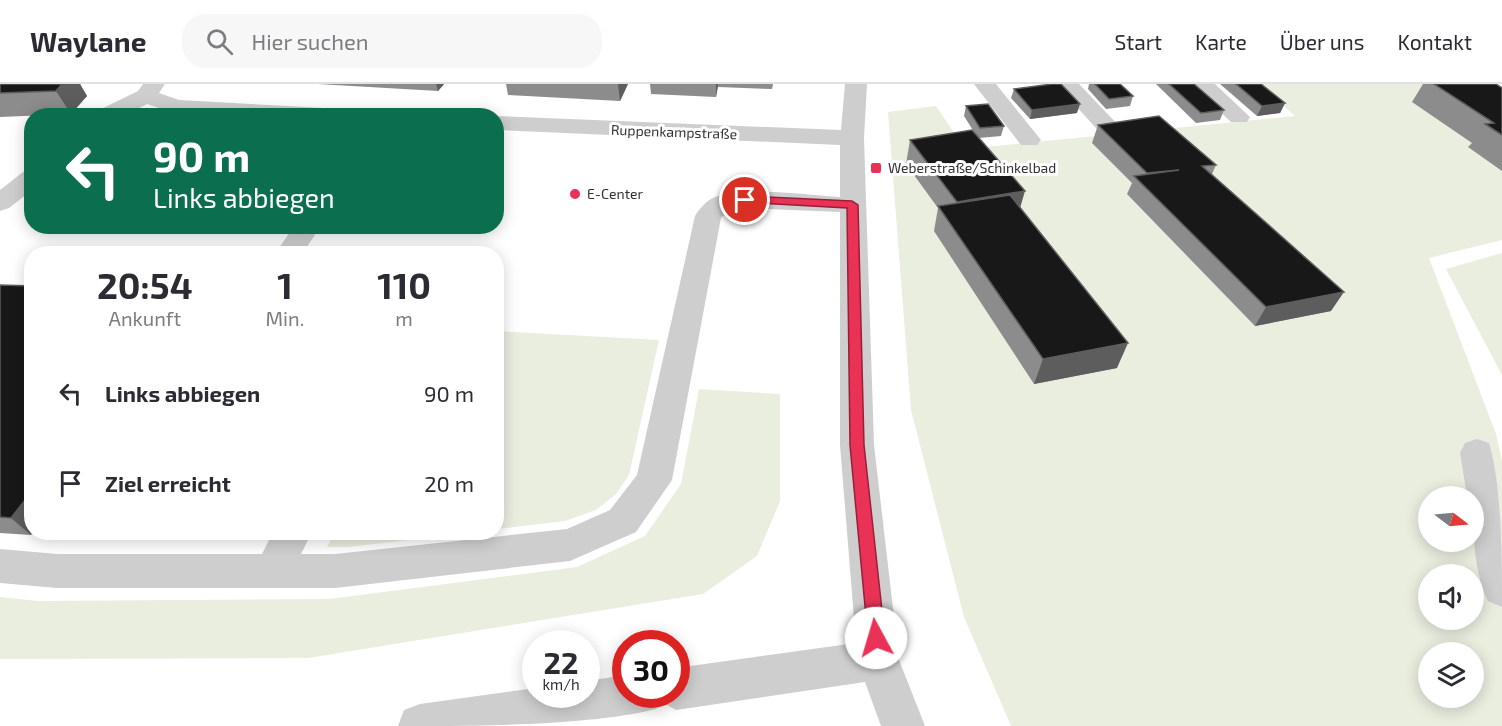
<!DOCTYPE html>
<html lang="de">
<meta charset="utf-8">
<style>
body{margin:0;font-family:"Exo 2",sans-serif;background:#f7f7f7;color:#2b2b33;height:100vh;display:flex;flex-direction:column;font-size:22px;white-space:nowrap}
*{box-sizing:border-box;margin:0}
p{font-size:20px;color:#7c7c81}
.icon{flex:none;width:33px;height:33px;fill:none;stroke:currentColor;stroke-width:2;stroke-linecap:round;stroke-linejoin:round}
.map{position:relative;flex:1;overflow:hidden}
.sheet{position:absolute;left:24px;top:162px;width:480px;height:294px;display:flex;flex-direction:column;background:#fff;border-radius:24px;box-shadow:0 3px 15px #0003}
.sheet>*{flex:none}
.guide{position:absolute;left:24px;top:24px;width:480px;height:126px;border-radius:24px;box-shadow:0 3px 15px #0003;background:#0b6e4f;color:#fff;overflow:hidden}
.needle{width:39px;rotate:106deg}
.buttons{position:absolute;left:1418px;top:402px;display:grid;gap:12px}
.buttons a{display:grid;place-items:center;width:66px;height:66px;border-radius:50%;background:#fff;box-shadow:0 3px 15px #0003;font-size:30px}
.speed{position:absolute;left:522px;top:546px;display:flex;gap:12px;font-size:30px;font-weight:700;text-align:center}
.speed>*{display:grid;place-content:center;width:78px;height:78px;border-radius:50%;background:#fff;box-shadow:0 3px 15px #0003;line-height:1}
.speed small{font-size:15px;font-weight:400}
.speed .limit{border:9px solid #d22;background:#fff;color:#111}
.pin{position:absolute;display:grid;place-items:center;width:51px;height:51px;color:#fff;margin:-26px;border:3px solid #fff;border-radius:50%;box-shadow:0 2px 6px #0007}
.me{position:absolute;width:66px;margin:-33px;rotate:354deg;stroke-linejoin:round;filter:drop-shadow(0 0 4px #0008)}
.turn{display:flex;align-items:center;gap:21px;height:126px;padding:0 30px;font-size:27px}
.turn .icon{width:78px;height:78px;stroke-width:2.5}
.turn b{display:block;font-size:42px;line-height:51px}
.eta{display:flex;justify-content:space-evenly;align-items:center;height:102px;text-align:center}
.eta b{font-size:36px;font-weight:700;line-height:42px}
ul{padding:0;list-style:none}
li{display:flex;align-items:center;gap:18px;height:90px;padding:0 30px}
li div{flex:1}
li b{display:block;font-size:22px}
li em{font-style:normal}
header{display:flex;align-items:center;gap:36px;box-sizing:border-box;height:84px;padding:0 30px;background:#fff;border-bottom:2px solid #e1e1e2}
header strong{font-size:28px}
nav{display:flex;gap:33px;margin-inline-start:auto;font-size:21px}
.search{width:420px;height:54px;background:#f7f7f7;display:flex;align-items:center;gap:15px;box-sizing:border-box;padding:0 21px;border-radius:24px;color:#7c7c81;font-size:22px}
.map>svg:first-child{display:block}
.green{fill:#e9eedf;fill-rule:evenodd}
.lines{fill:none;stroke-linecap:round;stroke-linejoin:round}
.minor{fill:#cecece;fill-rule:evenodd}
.wall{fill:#8c8c8c}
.shaded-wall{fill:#5d5d5d}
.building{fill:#181818;stroke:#5d5d5d;stroke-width:1.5}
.route{fill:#e93255;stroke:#972037;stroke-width:1.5}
.poi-dot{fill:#e93255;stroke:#fff;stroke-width:2}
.labels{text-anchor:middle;stroke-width:6;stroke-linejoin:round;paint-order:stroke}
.far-street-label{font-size:14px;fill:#313131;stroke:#fff}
.far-poi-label{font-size:14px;fill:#313131;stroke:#fff;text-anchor:start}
</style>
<header>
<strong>Waylane</strong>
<div class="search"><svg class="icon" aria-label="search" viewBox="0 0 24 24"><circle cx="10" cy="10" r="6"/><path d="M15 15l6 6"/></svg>Hier suchen</div>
<nav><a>Start</a><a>Karte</a><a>Über uns</a><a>Kontakt</a></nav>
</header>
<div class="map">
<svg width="1502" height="642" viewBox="0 0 1502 642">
<rect width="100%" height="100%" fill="#fff"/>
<!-- green -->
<g class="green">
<path d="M1260,0H1448L1460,8L1502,3V156L1429,174L1496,350L1502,377V642H1011L964,533L911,326L888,28L936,22L965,65L1295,32ZM1428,412H1473V458H1428ZM1428,490H1473V536H1428ZM1428,568H1473V614H1428Z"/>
<polygon points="1502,169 1502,291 1446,185"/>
<polygon points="496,247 659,256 629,391 616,410 596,426 565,437 497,445"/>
<polygon points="699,305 780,310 780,417 757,472 703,510 308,574 0,575 0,513 38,517 329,515 577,483 645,452 681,400"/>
<polygon points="334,449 334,448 470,449 348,463 327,463"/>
</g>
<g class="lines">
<!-- minor -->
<g class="minor">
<polygon points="143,0 165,0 159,9 179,16 342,25 350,27 353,32 176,30 147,20 124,32 94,32 97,27 138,7"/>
<path d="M845,0H867L864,54L874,361L899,576L925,642H881L865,598L676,626L660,617L656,625C589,642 472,642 398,642L404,626L420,620L536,604V610H586V597L626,591V610H676V584L856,559L840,361V128L745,124L730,126L721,134L672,396L636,448L570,477L335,504H57L0,499V465L57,470H262L273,448H312L301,470H335L567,445L610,426L637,391L695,132C699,125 707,116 715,113C743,102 808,111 840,113V61L496,46V32L841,46Z"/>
<polygon points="974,0 996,0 1041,56 1037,61 1021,61"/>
<polygon points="1056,0 1079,0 1121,44 1125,49 1121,54 1105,54"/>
<polygon points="1191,0 1215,0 1250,33 1247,38 1231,38"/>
<polygon points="32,86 32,106 9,124 0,127 0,106 23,88"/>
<polygon points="294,142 321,142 302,170 275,170"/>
<path d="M1477,355L1489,359C1502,402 1502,475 1502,523L1488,517C1473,486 1473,447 1473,412H1467L1460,369L1465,359Z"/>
</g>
</g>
<!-- wall -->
<g class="wall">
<polygon points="0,0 80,0 87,12 71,30 0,33"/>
<polygon points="318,0 444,0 438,7"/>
<polygon points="506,0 628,0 620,17 508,11"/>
<polygon points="650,0 773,0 772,5 718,3 716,13 651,10"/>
<polygon points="1089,0 1120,0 1133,12 1130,22 1106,25 1088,5"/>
<polygon points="1156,0 1194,0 1224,26 1220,36 1196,39"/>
<polygon points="1220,0 1261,0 1285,19 1280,29 1257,32"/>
<polygon points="1423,0 1496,0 1502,4 1502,87 1468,63 1472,59 1412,18"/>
<polygon points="1014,5 1077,29 1030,35 1011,14"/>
<polygon points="966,22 1004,42 1001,52 979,54 1117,284 1034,300 934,147 938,124 906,80 910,56 976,51 964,32"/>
<polygon points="1098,41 1216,81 1212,90 1331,227 1255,242 1127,110 1132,99 1092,59"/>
<polygon points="0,201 31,451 0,449"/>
</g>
<!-- shaded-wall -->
<g class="shaded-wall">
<polygon points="47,0 80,0 87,12 71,30 56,7"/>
<polygon points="436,0 444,0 438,7"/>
<polygon points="618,0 628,0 620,17"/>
<polygon points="716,0 718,0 716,13"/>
<polygon points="1285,19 1280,29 1257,32 1262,22"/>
<polygon points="1080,20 1077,29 1030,35 1032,26"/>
<polygon points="1025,107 1018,131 952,142 957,118"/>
<polygon points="1344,208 1331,227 1255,242 1266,223"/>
<polygon points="1128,259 1117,284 1034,300 1043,275"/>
<polygon points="32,407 32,448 33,448 31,451 11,434"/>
</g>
<!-- building -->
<g class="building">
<polygon points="0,0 62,0 56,7 0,9"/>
<polygon points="1052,0 1061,0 1080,20 1032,26 1014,5"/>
<polygon points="1095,0 1120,0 1133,12 1109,15"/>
<polygon points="1169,0 1194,0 1224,26 1201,29"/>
<polygon points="1236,0 1261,0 1285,19 1262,22"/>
<polygon points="1434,0 1496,0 1502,4 1502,51 1485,40 1494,39"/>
<polygon points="988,20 1004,42 980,44 966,22"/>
<polygon points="1159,32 1216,81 1202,82 1344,208 1266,223 1134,92 1179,86 1147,89 1098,41"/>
<polygon points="972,46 1025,107 957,118 910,56"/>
<polygon points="1010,111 1128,259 1043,275 938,122"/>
<polygon points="0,201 32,202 32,407 11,434 0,433"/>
</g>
<!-- route -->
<polygon class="route" points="745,112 852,117 858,121 864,361 885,554 882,559 876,561 870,559 868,554 850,361 847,124 741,118 741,113"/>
<!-- markers -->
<g class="poi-dot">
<rect x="870" y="78" width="12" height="12" rx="3"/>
<circle cx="575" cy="110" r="6"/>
</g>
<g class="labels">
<!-- far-street labels -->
<g class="far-street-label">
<text transform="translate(674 48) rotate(2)" y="5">Ruppenkampstraße</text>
</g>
<!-- far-poi labels -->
<g class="far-poi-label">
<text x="888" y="89">Weberstraße/Schinkelbad</text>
<text x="587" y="115">E-Center</text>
</g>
</g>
</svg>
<div class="buttons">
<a><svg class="needle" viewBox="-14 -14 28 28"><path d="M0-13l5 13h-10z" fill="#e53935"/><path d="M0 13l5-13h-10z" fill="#7c7c81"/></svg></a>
<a><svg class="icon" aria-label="sound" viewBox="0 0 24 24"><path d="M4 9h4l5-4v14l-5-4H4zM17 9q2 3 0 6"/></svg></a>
<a><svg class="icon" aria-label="layers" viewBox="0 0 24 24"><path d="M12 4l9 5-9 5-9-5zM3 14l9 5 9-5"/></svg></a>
</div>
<div class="speed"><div>22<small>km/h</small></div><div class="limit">30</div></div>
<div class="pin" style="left:745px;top:116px;background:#d93025"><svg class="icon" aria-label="arrive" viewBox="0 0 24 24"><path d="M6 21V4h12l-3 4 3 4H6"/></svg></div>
<svg class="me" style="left:876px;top:554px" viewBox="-20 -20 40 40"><circle r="19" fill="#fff"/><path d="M0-13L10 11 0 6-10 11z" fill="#e93255"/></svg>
<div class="guide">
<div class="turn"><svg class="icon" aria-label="left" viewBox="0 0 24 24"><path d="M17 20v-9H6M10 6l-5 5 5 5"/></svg><div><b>90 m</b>Links abbiegen</div></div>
</div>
<section class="sheet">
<div class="eta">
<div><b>20:54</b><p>Ankunft</p></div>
<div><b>1</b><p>Min.</p></div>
<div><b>110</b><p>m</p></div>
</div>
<ul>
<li><svg class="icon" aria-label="left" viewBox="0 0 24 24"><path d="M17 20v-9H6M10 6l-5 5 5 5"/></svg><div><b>Links abbiegen</b></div><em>90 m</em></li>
<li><svg class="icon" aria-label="arrive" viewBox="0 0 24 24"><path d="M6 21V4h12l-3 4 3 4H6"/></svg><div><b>Ziel erreicht</b></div><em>20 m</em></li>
</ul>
</section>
</div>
